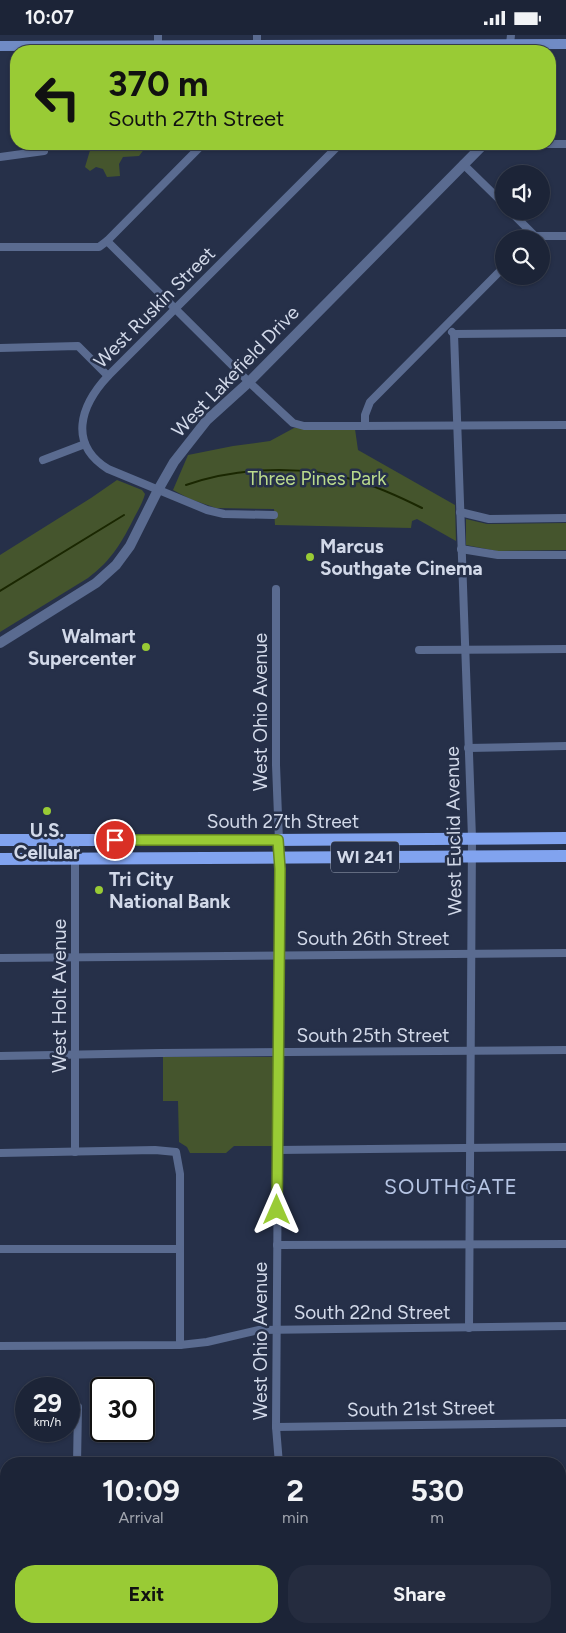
<!DOCTYPE html>
<style>
body{margin:0;font-family:Figtree,sans-serif;background:#252c3f;color:#f1f3f6;height:100vh;display:flex;flex-direction:column;font-size:19px;white-space:nowrap}
*{box-sizing:border-box;margin:0}
p{font-size:16px;color:#a0a4ad}
.icon{flex:none;width:28px;height:28px;fill:none;stroke:currentColor;stroke-width:2;stroke-linecap:round;stroke-linejoin:round}
.map{position:relative;flex:1;overflow:hidden}
.side{position:absolute;left:0px;top:1422px;width:566px;height:176px;display:flex;flex-direction:column;background:#1c2437;border-radius:20px 20px 0 0;box-shadow:0 1px 4px #0004,0 0 0 1px #3a4152}
.side>*{flex:none}
.hud{position:absolute;left:10px;top:10px;width:546px;height:105px;border-radius:20px;box-shadow:0 1px 4px #0004,0 0 0 1px #3a4152;background:#99cb35;color:#111;overflow:hidden}
.buttons{position:absolute;left:495px;top:130px;display:grid;gap:10px}
.buttons a{display:grid;place-items:center;width:55px;height:55px;border-radius:50%;background:#1c2437;box-shadow:0 1px 4px #0004,0 0 0 1px #3a4152;font-size:25px}
.speed{position:absolute;left:15px;top:1342px;display:flex;gap:10px;font-size:25px;font-weight:700;text-align:center}
.speed>*{display:grid;place-content:center;width:65px;height:65px;border-radius:50%;background:#1c2437;box-shadow:0 1px 4px #0004,0 0 0 1px #3a4152;line-height:1}
.speed small{font-size:12px;font-weight:400}
.speed .limit{border:2px solid #111;border-radius:8px;background:#fff;color:#111}
.pin{position:absolute;display:grid;place-items:center;width:42px;height:42px;color:#fff;margin:-21px;border:2px solid #fff;border-radius:50%;box-shadow:0 1px 5px #0007}
.me{position:absolute;width:55px;margin:-28px;rotate:0deg;stroke-linejoin:round;filter:drop-shadow(0 0 4px #0008)}
.turn{display:flex;align-items:center;gap:18px;height:105px;padding:0 15px;font-size:22px}
.turn .icon{width:65px;height:65px;stroke-width:2.5}
.turn b{display:block;font-size:35px;line-height:42px}
.eta{display:flex;justify-content:space-evenly;align-items:center;height:85px;text-align:center}
.eta b{font-size:30px;font-weight:700;line-height:35px}
.action{display:flex;gap:10px;margin-top:auto;padding:10px 15px}
.action a{flex:1;height:58px;border-radius:20px;background:#99cb35;color:#111;font-size:20px;font-weight:700;line-height:58px;text-align:center}
.action a+a{background:#252c3f;color:#f1f3f6}
.status{display:flex;justify-content:space-between;align-items:center;height:35px;padding:0 25px;background:#1c2437;direction:ltr}
.status svg{height:14px;fill:currentColor}
.map>svg:first-child{display:block}
.green{fill:#45552d}
.lines{fill:none;stroke-linecap:round;stroke-linejoin:round}
.stream{stroke:#1a2701;stroke-width:2}
.minor{stroke:#5a6b90;stroke-width:8}
.tertiary{stroke:#5a6b90;stroke-width:10}
.secondary{stroke:#708bc5;stroke-width:10}
.primary{stroke:#81a3ef;stroke-width:12}
.route-casing{stroke:#638422;stroke-width:12}
.route{stroke:#99cb35;stroke-width:9}
.poi-dot{fill:#99cb35;stroke:#263049;stroke-width:2}
.labels{text-anchor:middle;stroke-width:5;stroke-linejoin:round;paint-order:stroke}
.shield{fill:#263049;stroke:#9ea6b9;stroke-width:1}
.shield-label{font-size:18px;font-weight:bold;fill:#d2d9e9}
.street-label{font-size:19px;fill:#d2d9e9;stroke:#263049}
.park-label{font-size:19px;fill:#bbdb8d;stroke:#263049}
.poi-label{font-size:19px;font-weight:bold;fill:#d2d9e9;stroke:#263049;text-anchor:start}
.quarter-label{font-size:21px;letter-spacing:1px;fill:#b6c5e4;stroke:#263049}
</style>
<div class="status"><b>10:07</b><svg viewBox="0 0 49 12"><path d="M0 12V9h3v3zM5 12V6h3v6zM10 12V3h3v9zM15 12V0h3v12zM26 1h20v11H26zM47 4h2v5h-2z"/></svg></div>
<div class="map">
<svg width="566" height="1598" viewBox="0 0 566 1598">
<rect width="100%" height="100%" fill="#263049"/>
<!-- green -->
<g class="green">
<polygon points="90,109 148,109 139,121 123,122 119,129 120,141 107,142 103,134 96,132 90,136 85,132 91,112"/>
<polygon points="294,393 355,394 358,415 455,470 456,506 417,484 412,486 411,493 275,490 274,474 216,473 190,464 173,455 188,420 233,411 270,406"/>
<path d="M117,445L142,455L145,459C143,466 139,474 135,481C122,507 112,525 88,543L0,597V520L91,463Z"/>
<polygon points="466,484 487,489 566,488 566,515 497,516 466,510"/>
<polygon points="163,1022 273,1022 274,1111 234,1111 226,1118 190,1118 187,1112 179,1107 178,1066 163,1066"/>
</g>
<g class="lines">
<!-- stream -->
<g class="stream">
<path d="M186,450C239,432 301,430 355,445C378,452 400,462 422,473"/>
<polyline points="0,556 124,480"/>
</g>
<!-- minor -->
<g class="minor">
<polyline points="158,0 158,10"/>
<polyline points="257,0 257,16"/>
<polyline points="510,9 511,0"/>
<polyline points="483,109 566,109"/>
<polyline points="0,122 44,116"/>
<polyline points="463,129 504,169"/>
<polyline points="510,176 535,201 566,201"/>
<polyline points="107,206 249,347 293,388 304,391 359,391 566,390"/>
<polyline points="0,212 99,212 107,206 203,109"/>
<polyline points="452,297 454,299 566,298"/>
<polyline points="454,299 472,803 469,1293"/>
<polyline points="0,313 78,311 108,341"/>
<polyline points="365,391 365,380 370,367 504,232"/>
<polyline points="43,425 85,409"/>
<polyline points="460,477 489,484 566,483"/>
<path d="M274,480L224,479L207,475L108,434C68,409 80,371 108,341L340,109"/>
<polyline points="461,514 498,520 566,520"/>
<polyline points="276,554 276,730 280,831 276,1392 279,1429"/>
<polyline points="419,615 566,614"/>
<polyline points="468,713 566,711"/>
<polyline points="75,805 75,1117"/>
<polyline points="0,923 566,918"/>
<polyline points="0,1021 160,1018 566,1015"/>
<polyline points="277,1115 566,1112"/>
<polyline points="0,1118 155,1115 176,1117 180,1139 180,1310"/>
<polyline points="277,1210 566,1209"/>
<polyline points="0,1214 179,1214"/>
<polyline points="0,1311 180,1310 207,1307 259,1295 566,1291"/>
<polyline points="276,1392 566,1388"/>
<polyline points="77,1429 78,1372"/>
<polyline points="75,1592 75,1598"/>
</g>
<!-- tertiary -->
<polyline class="tertiary" points="0,608 96,548 116,530 130,511 158,455 174,427 207,385 249,347 484,109"/>
<!-- secondary -->
<polyline class="secondary" points="0,11 566,9"/>
<!-- primary -->
<g class="primary">
<polyline points="0,805 269,805 566,803"/>
<polyline points="0,824 566,821"/>
</g>
</g>
<g class="lines">
<defs>
<polyline id="route" points="115,805 278,805 280,834 277,1175"/>
</defs>
<!-- route casing -->
<use href="#route" class="route-casing"/>
<!-- route -->
<use href="#route" class="route"/>
</g>
<!-- markers -->
<g class="poi-dot">
<circle cx="310" cy="522" r="5"/>
<circle cx="146" cy="612" r="5"/>
<circle cx="47" cy="776" r="5"/>
<circle cx="99" cy="855" r="5"/>
</g>
<g class="labels">
<!-- shield labels -->
<rect class="shield" x="331" y="806.5" width="68" height="31" rx="4"/>
<g class="shield-label">
<text x="365" y="828">WI 241</text>
</g>
<!-- street labels -->
<g class="street-label">
<text transform="translate(154 272) rotate(-45)" y="7">West Ruskin Street</text>
<text transform="translate(235 336) rotate(-46)" y="7">West Lakefield Drive</text>
<text transform="translate(260 677) rotate(-90)" y="7">West Ohio Avenue</text>
<text x="283" y="793">South 27th Street</text>
<text transform="translate(453 796) rotate(-91)" y="7">West Euclid Avenue</text>
<text x="373" y="910">South 26th Street</text>
<text transform="translate(59 961) rotate(-90)" y="7">West Holt Avenue</text>
<text x="373" y="1007">South 25th Street</text>
<text x="372" y="1284">South 22nd Street</text>
<text transform="translate(260 1306) rotate(-90)" y="7">West Ohio Avenue</text>
<text transform="translate(421 1373) rotate(-1)" y="7">South 21st Street</text>
</g>
<!-- park labels -->
<g class="park-label">
<text x="317" y="450">Three Pines Park</text>
</g>
<!-- poi labels -->
<g class="poi-label">
<text x="320" y="518">Marcus<tspan x="320" dy="22">Southgate Cinema</tspan></text>
<text x="136" y="608" text-anchor="end">Walmart<tspan x="136" dy="22">Supercenter</tspan></text>
<text x="47" y="802" text-anchor="middle">U.S.<tspan x="47" dy="22">Cellular</tspan></text>
<text x="109" y="851">Tri City<tspan x="109" dy="22">National Bank</tspan></text>
</g>
<!-- quarter labels -->
<g class="quarter-label">
<text x="451" y="1159">SOUTHGATE</text>
</g>
</g>
</svg>
<div class="buttons">
<a><svg class="icon" aria-label="sound" viewBox="0 0 24 24"><path d="M4 9h4l5-4v14l-5-4H4zM17 9q2 3 0 6"/></svg></a>
<a><svg class="icon" aria-label="search" viewBox="0 0 24 24"><circle cx="10" cy="10" r="6"/><path d="M15 15l6 6"/></svg></a>
</div>
<div class="speed"><div>29<small>km/h</small></div><div class="limit">30</div></div>
<div class="pin" style="left:115px;top:805px;background:#d93025"><svg class="icon" aria-label="arrive" viewBox="0 0 24 24"><path d="M6 21V4h12l-3 4 3 4H6"/></svg></div>
<svg class="me" style="left:277px;top:1175px" viewBox="-20 -20 40 40"><path d="M0-17L14 15 0 8-14 15z" fill="#99cb35" stroke="#fff" stroke-width="4"/></svg>
<div class="hud">
<div class="turn"><svg class="icon" aria-label="left" viewBox="0 0 24 24"><path d="M17 20v-9H6M10 6l-5 5 5 5"/></svg><div><b>370 m</b>South 27th Street</div></div>
</div>
<section class="side">
<div class="eta">
<div><b>10:09</b><p>Arrival</p></div>
<div><b>2</b><p>min</p></div>
<div><b>530</b><p>m</p></div>
</div>
<div class="action"><a>Exit</a><a>Share</a></div>
</section>
</div>
